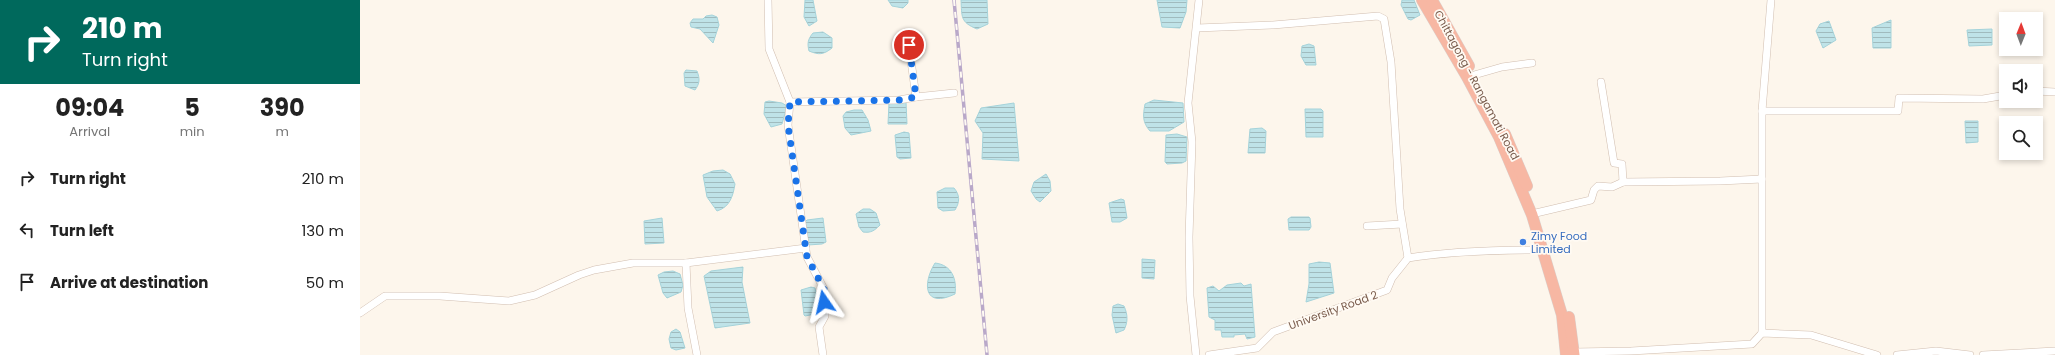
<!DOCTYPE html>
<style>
body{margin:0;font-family:Poppins,sans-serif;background:#f2f2f2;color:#222;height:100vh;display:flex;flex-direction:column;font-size:15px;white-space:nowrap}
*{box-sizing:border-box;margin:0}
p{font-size:13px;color:#767676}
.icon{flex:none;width:22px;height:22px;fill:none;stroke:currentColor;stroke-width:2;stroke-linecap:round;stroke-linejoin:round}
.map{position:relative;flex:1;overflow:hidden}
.sheet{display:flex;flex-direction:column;background:#fff;width:360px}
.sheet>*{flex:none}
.banner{background:#00695c;color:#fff;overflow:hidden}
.needle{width:26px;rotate:1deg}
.tools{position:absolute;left:1639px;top:12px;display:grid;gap:8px}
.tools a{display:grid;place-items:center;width:44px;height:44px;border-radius:0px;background:#fff;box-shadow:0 2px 6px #0003;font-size:20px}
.pin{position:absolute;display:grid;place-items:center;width:34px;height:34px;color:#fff;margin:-17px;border:2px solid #fff;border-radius:50%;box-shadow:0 1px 4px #0007}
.me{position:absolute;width:44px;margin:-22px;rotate:349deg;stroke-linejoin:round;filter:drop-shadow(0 0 3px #0008)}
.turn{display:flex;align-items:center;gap:14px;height:84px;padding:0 16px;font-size:18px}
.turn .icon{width:52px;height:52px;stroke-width:2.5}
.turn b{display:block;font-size:28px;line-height:34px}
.eta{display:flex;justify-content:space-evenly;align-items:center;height:68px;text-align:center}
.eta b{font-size:24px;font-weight:700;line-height:28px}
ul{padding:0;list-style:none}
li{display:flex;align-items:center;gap:12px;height:52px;padding:0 16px}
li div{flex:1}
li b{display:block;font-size:15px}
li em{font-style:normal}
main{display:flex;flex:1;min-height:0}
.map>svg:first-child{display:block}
.water{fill:url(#water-rules);stroke:#a5d3da}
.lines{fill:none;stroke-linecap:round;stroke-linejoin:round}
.minor-casing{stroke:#d1beb0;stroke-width:8}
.highway-casing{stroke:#dad1cd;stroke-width:12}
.minor{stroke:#fff;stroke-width:7}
.highway{stroke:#f7b7a3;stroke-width:11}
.rail-casing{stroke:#b9a8c9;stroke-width:3.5}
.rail{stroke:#fffaf3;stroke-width:2;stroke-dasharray:6;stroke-linecap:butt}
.route{stroke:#1a73e8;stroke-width:7;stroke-dasharray:0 12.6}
.shop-dot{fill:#3f7fe0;stroke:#fffaf3;stroke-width:1.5}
.labels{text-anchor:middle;stroke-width:3.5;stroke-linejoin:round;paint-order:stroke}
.street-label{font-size:11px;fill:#7a5c4d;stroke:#fffaf3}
.shop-label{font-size:11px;fill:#366cbe;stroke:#fffaf3;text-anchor:start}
</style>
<main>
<section class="sheet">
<div class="banner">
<div class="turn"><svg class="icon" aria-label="right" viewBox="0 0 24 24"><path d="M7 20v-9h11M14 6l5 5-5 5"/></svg><div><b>210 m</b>Turn right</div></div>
</div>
<div class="eta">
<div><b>09:04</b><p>Arrival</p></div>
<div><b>5</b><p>min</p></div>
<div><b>390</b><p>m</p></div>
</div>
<ul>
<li><svg class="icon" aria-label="right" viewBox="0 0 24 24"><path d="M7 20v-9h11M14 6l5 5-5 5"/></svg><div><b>Turn right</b></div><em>210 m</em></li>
<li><svg class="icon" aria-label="left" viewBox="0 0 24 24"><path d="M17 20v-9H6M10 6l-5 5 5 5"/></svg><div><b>Turn left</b></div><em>130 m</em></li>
<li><svg class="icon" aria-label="arrive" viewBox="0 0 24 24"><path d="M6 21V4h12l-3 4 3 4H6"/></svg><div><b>Arrive at destination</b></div><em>50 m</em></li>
</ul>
</section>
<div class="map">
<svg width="1695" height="355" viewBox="0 0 1695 355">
<defs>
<pattern id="water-rules" width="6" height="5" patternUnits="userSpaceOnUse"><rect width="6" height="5" fill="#bfe3e8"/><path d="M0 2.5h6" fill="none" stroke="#a0bbbe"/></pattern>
</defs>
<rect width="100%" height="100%" fill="#fdf6ec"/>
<!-- water -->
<g class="water">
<polygon points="445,0 453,0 457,21 449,26 444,17"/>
<polygon points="528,0 548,0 548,3 543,8 532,6"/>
<path d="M601,0H627L628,24L617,29C600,22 602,17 601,0Z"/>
<polygon points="797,0 827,0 826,12 820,28 802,27"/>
<polygon points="1042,0 1054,0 1060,15 1051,20 1048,19 1041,5"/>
<polygon points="352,15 357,17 359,25 353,43 340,29 331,27 330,23 333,19 343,19 346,16"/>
<polygon points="1531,20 1531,48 1513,48 1512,28"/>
<polygon points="1469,21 1476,40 1463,48 1456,31 1460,24"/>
<polygon points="1632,29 1632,45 1609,46 1607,30"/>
<path d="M463,32L472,38V48C463,55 459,55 449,51C447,43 448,39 453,33Z"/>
<polygon points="949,44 954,46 956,65 946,65 941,56 942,46"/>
<path d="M326,70L337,71C340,79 340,83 335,90L325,86L324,73Z"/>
<path d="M794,100L823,103L824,122L809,131H790C782,122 783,115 785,104Z"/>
<polygon points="409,101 422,103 427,106 422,124 411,127 404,114 405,102"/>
<polygon points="546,102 547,124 528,124 529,103"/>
<polygon points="654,103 659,161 622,159 623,133 615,121 621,108"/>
<polygon points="945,109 961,109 963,111 963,137 946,137"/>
<polygon points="494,110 502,110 508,120 511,131 491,135 485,128 483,116 486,112"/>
<polygon points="1605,121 1618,121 1618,142 1606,143"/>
<polygon points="890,129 902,128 906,131 905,153 888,153"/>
<polygon points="544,132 549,133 551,158 540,159 537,157 535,135"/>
<polygon points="817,134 827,137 826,161 822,163 807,164 805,162 806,135"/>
<path d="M363,170L370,174L375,184C373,196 370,207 357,211L347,197L343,175L353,171Z"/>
<polygon points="686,174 690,181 691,191 680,202 676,199 671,191 674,182"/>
<path d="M585,188H594C600,195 600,202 595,210L583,211L578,208L577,192Z"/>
<polygon points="761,199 764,200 767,218 760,222 752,222 749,203"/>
<path d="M503,209H510L516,213L520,225C514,231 511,233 503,232L499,227L496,214Z"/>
<polygon points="931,217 949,217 950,218 951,227 949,230 929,230 928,219"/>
<polygon points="302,218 304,243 285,244 284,221"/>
<polygon points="463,218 466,242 462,244 448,245 445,222 447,220"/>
<polygon points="782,259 795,260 794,279 782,278"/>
<polygon points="959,262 970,263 974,293 946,302 949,284 949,264"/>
<path d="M575,263C592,265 597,279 595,294C564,309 562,284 575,263Z"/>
<polygon points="383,267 382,282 390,323 355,328 344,276 351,271"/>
<polygon points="313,271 320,274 323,285 321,292 307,298 303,293 298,275 304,272"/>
<polygon points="881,283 884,286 891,284 895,337 887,339 885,334 874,335 874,337 862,337 861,330 855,330 855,320 849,317 847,288 853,286 859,291 867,285"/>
<polygon points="451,287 455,288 460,313 445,316 444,315 441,290"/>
<path d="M758,304L764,306C768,315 768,322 764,330L756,333L752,315L753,306Z"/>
<polygon points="316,329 320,332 325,348 316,350 311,348 309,339 311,332"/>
</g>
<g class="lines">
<defs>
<g id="minor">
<polyline points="408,0 409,49 430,102 428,125 447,257 464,289 465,316 459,327 463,355"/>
<polyline points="1411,0 1402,111 1538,111 1539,98 1623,99 1646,95"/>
<polyline points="837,28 913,25 1018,16 1024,19 1031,62 1040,209 1048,258"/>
<polyline points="1114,75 1142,67 1172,63"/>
<polyline points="1241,82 1254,163 1262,164 1263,182"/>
<polyline points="1676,91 1695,92"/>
<polyline points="556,97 594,93"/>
<polyline points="430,102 539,100 556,97 547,32"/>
<polyline points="1176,213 1231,200 1234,190 1238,186 1252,187 1263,182 1360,181 1402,179"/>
<polyline points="1007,226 1042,224"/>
<polyline points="326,263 328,308 337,355"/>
<polyline points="0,313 25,296 80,296 149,301 175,295 219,275 234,270 273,263 326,263 446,248"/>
<polyline points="1402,333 1402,111"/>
<polyline points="1214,352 1271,351 1392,344 1402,333 1451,335 1517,355"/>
<polyline points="836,355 830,296 829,237 832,142 828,103 839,0"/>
<path d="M849,355L897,348L913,332L1027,290L1032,278L1048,258C1092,251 1136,250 1182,250"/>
<polyline points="1537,355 1576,351 1610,355"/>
<polyline points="1623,355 1695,351"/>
</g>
<g id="highway">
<polyline points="1062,0 1107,77 1139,137 1172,215 1202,315 1206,355"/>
<polyline points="1072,0 1109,66"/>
<polyline points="1145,134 1167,186"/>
<polyline points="1209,317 1214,355"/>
</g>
</defs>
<!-- minor casing -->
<use href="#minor" class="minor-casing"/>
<!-- highway casing -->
<use href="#highway" class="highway-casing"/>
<!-- minor -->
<use href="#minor" class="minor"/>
<!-- highway -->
<use href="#highway" class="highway"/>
<defs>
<polyline id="rail" points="594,0 627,355"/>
</defs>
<!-- rail casing -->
<use href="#rail" class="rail-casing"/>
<!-- rail -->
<use href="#rail" class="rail"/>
</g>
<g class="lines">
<!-- route -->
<polyline class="route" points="464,302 464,289 447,257 428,125 430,102 539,100 556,97 549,45"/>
</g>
<!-- markers -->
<circle class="shop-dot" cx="1163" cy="242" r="4"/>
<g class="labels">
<!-- street labels -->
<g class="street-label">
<text transform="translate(1117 85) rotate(62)" y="4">Chittagong - Rangamati Road</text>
<text transform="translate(973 310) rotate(-20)" y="4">University Road 2</text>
</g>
<!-- shop labels -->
<g class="shop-label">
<text x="1171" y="240">Zimy Food<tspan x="1171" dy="13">Limited</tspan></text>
</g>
</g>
</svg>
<div class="tools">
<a><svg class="needle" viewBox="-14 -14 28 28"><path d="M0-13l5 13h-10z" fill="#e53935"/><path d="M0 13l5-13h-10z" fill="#767676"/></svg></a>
<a><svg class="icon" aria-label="sound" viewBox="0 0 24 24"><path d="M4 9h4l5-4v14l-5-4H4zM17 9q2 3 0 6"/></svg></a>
<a><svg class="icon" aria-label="search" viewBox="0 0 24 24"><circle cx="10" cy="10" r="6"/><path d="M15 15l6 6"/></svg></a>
</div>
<div class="pin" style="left:549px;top:45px;background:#d93025"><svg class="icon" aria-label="arrive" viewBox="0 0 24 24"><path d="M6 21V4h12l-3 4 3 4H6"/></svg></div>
<svg class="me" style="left:464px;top:302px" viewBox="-20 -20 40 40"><path d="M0-17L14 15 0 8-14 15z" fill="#1a73e8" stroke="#fff" stroke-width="4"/></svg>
</div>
</main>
